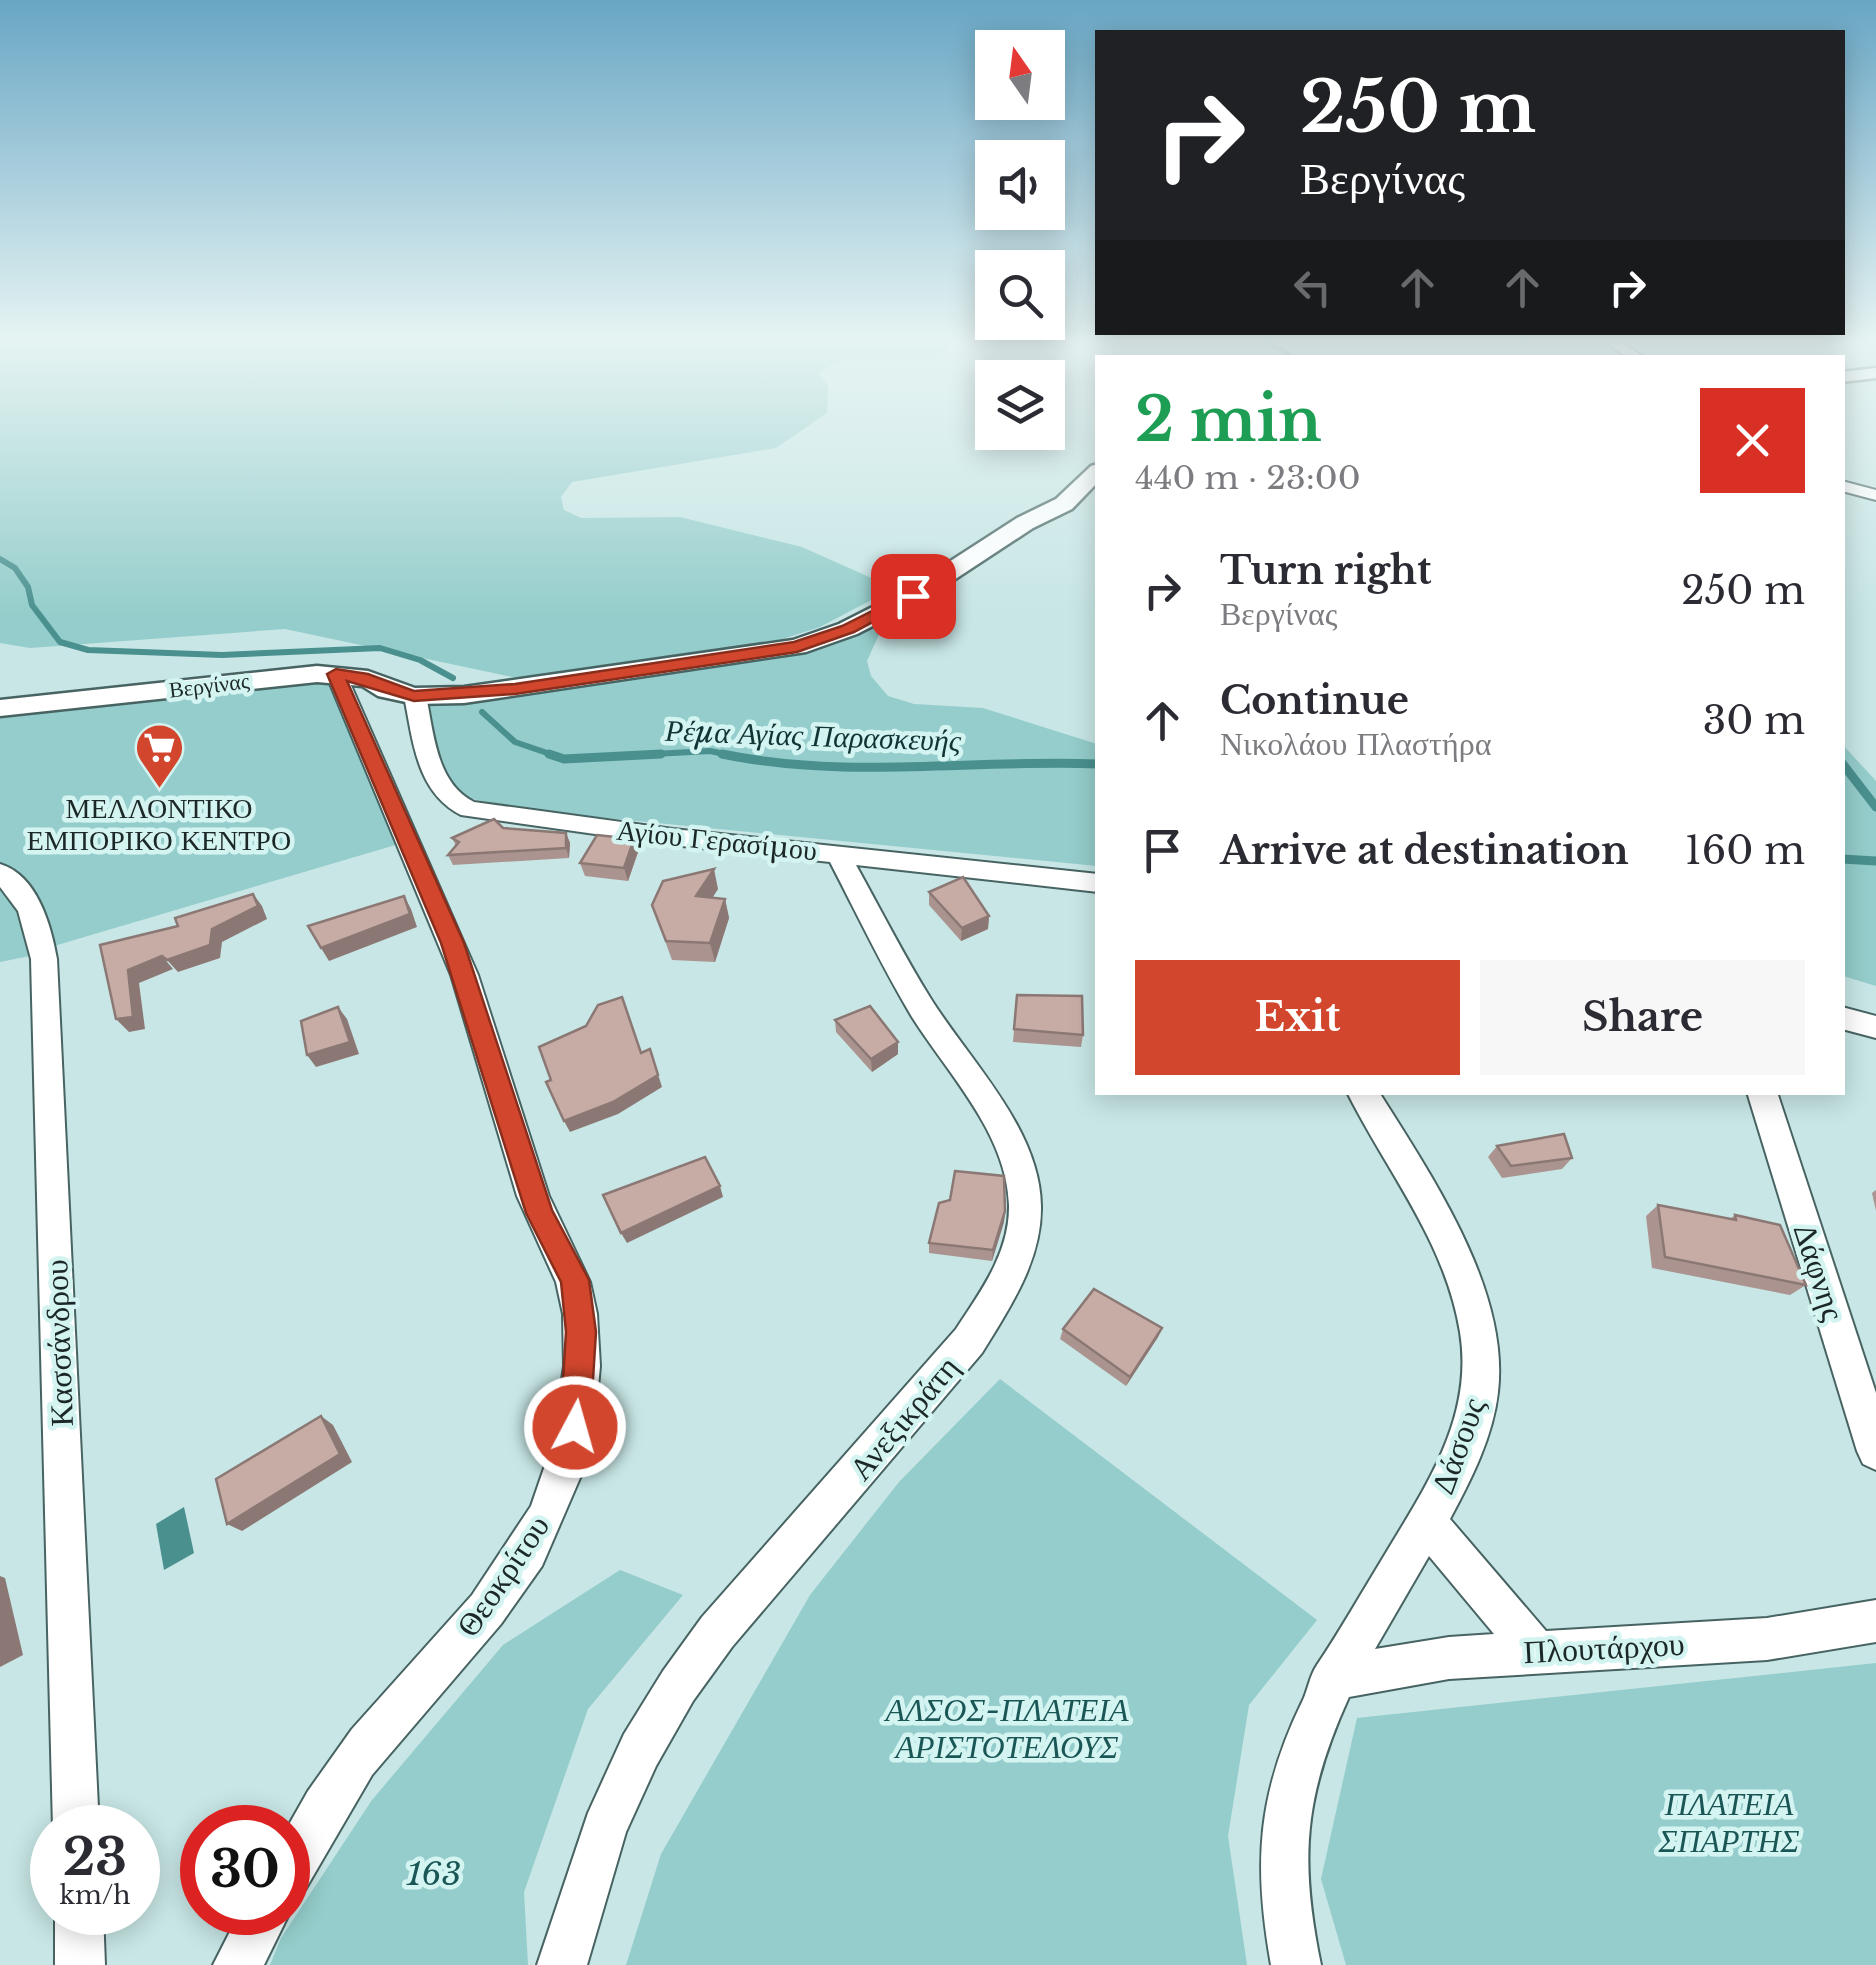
<!DOCTYPE html>
<meta charset="utf-8">
<style>
body{margin:0;font-family:"Libre Baskerville",serif;background:#f7f7f7;color:#2b2b33;height:100vh;display:flex;flex-direction:column;font-size:38px;white-space:nowrap}
*{box-sizing:border-box;margin:0}
p{font-size:32px;color:#7c7c81}
.icon{flex:none;width:55px;height:55px;fill:none;stroke:currentColor;stroke-width:2;stroke-linecap:round;stroke-linejoin:round}
.map{position:relative;flex:1;overflow:hidden}
.side{position:absolute;left:1095px;top:355px;width:750px;height:740px;display:flex;flex-direction:column;background:#fff;border-radius:0px;box-shadow:0 5px 25px #0003}
.side>*{flex:none}
.hud{position:absolute;left:1095px;top:30px;width:750px;height:305px;border-radius:0px;box-shadow:0 5px 25px #0003;background:#202124;color:#fff;overflow:hidden}
.needle{width:65px;rotate:346deg}
.controls{position:absolute;left:975px;top:30px;display:grid;gap:20px}
.controls a{display:grid;place-items:center;width:90px;height:90px;border-radius:0px;background:#fff;box-shadow:0 5px 25px #0003;font-size:50px}
.speed{position:absolute;left:30px;top:1805px;display:flex;gap:20px;font-size:50px;font-weight:700;text-align:center}
.speed>*{display:grid;place-content:center;width:130px;height:130px;border-radius:50%;background:#fff;box-shadow:0 5px 25px #0003;line-height:1}
.speed small{font-size:25px;font-weight:400}
.speed .limit{border:15px solid #d22;background:#fff;color:#111}
.pin{position:absolute;display:grid;place-items:center;width:85px;height:85px;color:#fff;margin:-42px;border-radius:20px;box-shadow:0 5px 15px #0006}
.me{position:absolute;width:110px;margin:-55px;rotate:6deg;stroke-linejoin:round;filter:drop-shadow(0 0 8px #0008)}
.turn{display:flex;align-items:center;gap:35px;height:210px;padding:0 40px;font-size:45px}
.turn .icon{width:130px;height:130px;stroke-width:2.5}
.turn b{display:block;font-size:70px;line-height:85px}
.lanes{display:flex;align-items:center;height:95px;padding:0 40px;background:#0003;justify-content:center;gap:50px;direction:ltr}
.lanes .off{opacity:.35}
.round{display:grid;place-items:center;flex:none;width:105px;height:105px;border-radius:0px;background:#f7f7f7}
.overview{display:flex;align-items:center;justify-content:space-between;height:170px;padding:0 40px}
h1{font-size:60px;font-weight:700;line-height:75px;color:#1e9e55}
.action{display:flex;gap:20px;margin-top:auto;padding:20px 40px}
.action a{flex:1;height:115px;border-radius:0px;background:#d2462d;color:#fff;font-size:40px;font-weight:700;line-height:115px;text-align:center}
.action a+a{background:#f7f7f7;color:#2b2b33}
ul{padding:0;list-style:none}
li{display:flex;align-items:center;gap:30px;height:130px;padding:0 40px}
li div{flex:1}
li b{display:block;font-size:38px}
li em{font-style:normal}
.map>svg:first-child{display:block}
.green{fill:#94cdcb}
.water{fill:#49908f}
.lines{fill:none;stroke-linecap:round;stroke-linejoin:round}
.stream-far2{stroke:#49908f;stroke-width:5}
.stream-far1{stroke:#49908f;stroke-width:6}
.stream{stroke:#49908f;stroke-width:9}
.minor-casing{stroke:#476362;stroke-width:4}
.tertiary-casing{stroke:#476362;stroke-width:5}
.minor{fill:#fff;fill-rule:evenodd}
.tertiary{fill:#fff;fill-rule:evenodd}
.wall{fill:#ab948f}
.shaded-wall{fill:#8b7874}
.building{fill:#c7aca6;stroke:#8b7874;stroke-width:2.5}
.route{fill:#d2462d;stroke:#882e1d;stroke-width:2.5}
.labels{text-anchor:middle;stroke-width:9;stroke-linejoin:round;paint-order:stroke}
.far-street-label{font-size:22px;fill:#1c2828;stroke:#d4f4f2}
.poi-label{font-size:28px;fill:#1c2828;stroke:#d4f4f2}
.street-label{font-size:28px;fill:#1c2828;stroke:#d4f4f2}
.water-label{font-size:30px;font-style:italic;fill:#113434;stroke:#d4f4f2}
.near-street-label{font-size:32px;fill:#1c2828;stroke:#d4f4f2}
.near-park-label{font-size:32px;font-style:italic;fill:#195655;stroke:#d4f4f2}
</style>
<div class="map">
<svg width="1876" height="1965" viewBox="0 0 1876 1965">
<rect width="100%" height="100%" fill="#c7e6e5"/>
<!-- green -->
<g class="green">
<polygon points="0,342 951,342 943,354 923,360 844,358 818,373 828,386 827,413 776,448 572,482 561,497 564,510 581,518 680,517 802,547 894,588 820,627 767,644 517,678 285,629 30,648 0,643"/>
<polygon points="886,619 867,661 871,676 888,696 914,704 983,708 1097,744 1097,866 525,810 458,796 437,759 428,704 787,654"/>
<polygon points="336,674 409,841 54,946 25,878 0,866 0,714"/>
<polygon points="1842,744 1876,781 1876,986 1843,976"/>
<polygon points="0,876 23,896 40,954 0,962"/>
<polygon points="1000,1379 1317,1620 1249,1705 1228,1836 1247,1965 626,1965 661,1854 810,1595 899,1482"/>
<polygon points="620,1570 683,1595 588,1709 524,1892 528,1965 270,1965 281,1938 372,1800 503,1645"/>
<polygon points="1876,1663 1876,1965 1346,1965 1321,1879 1357,1718"/>
</g>
<!-- water -->
<polygon class="water" points="184,1507 194,1553 164,1570 156,1524"/>
<g class="lines">
<!-- stream-far2 -->
<polyline class="stream-far2" points="1265,342 1284,350 1290,358"/>
<!-- stream-far1 -->
<g class="stream-far1">
<polyline points="0,559 15,568 28,587 32,605 60,642 88,650 222,655 380,648 420,660 453,678"/>
<polyline points="482,712 515,742 556,756"/>
<polyline points="616,756 710,751 734,756"/>
</g>
<!-- stream -->
<g class="stream">
<polyline points="549,754 564,759 661,754"/>
<path d="M722,754C847,780 972,759 1098,764"/>
<polyline points="1842,763 1876,807"/>
<polyline points="1842,859 1876,861"/>
</g>
<defs>
<g id="minor">
<polygon points="1605,342 1621,342 1645,358 1628,358"/>
<polygon points="1842,481 1876,490 1876,500 1842,491"/>
<polygon points="336,668 346,674 478,975 549,1196 590,1282 597,1314 600,1366 595,1419 583,1471 542,1566 501,1624 372,1775 305,1890 288,1897 287,1828 308,1791 352,1729 472,1595 531,1506 552,1445 564,1366 563,1314 556,1282 517,1196 451,975 326,674"/>
<path d="M415,690L426,696C434,733 436,783 474,802L673,829L1098,874V892L856,865C881,910 904,956 931,999C970,1061 1040,1129 1041,1206C1042,1261 1009,1309 982,1353L732,1647L693,1701L656,1766L626,1832L587,1965H537L588,1813L624,1734L663,1671L702,1617L956,1329C981,1291 1010,1252 1009,1205C1007,1134 948,1074 912,1017C882,967 857,914 830,862L673,845L461,815C416,792 413,740 404,696Z"/>
<path d="M0,864C37,875 51,925 57,959L99,1828H53L31,959L18,911L0,887Z"/>
<polygon points="1842,1007 1876,1016 1876,1038 1842,1029"/>
<path d="M1347,1092H1379C1431,1175 1510,1290 1498,1392C1493,1437 1471,1480 1450,1519L1546,1631L1767,1618L1876,1600V1642L1767,1660L1449,1679L1349,1697C1304,1796 1299,1859 1321,1965H1271C1253,1864 1257,1794 1303,1700C1308,1689 1310,1675 1317,1665C1340,1631 1362,1592 1384,1556C1426,1486 1474,1417 1460,1332C1445,1241 1387,1172 1347,1092ZM1429,1556L1494,1634L1449,1637L1375,1649Z"/>
<polygon points="1747,1092 1777,1092 1876,1393 1876,1470 1863,1464 1857,1451"/>
<polygon points="288,1906 290,1912 264,1965 213,1965 240,1912 288,1912"/>
<polygon points="55,1912 103,1912 105,1965 55,1965"/>
</g>
<g id="tertiary">
<polygon points="1876,368 1876,378 1842,382 1842,372"/>
<polygon points="1098,464 1098,482 1072,509 1033,528 922,601 857,634 806,652 464,703 415,704 378,696 362,686 317,682 0,716 0,700 317,666 368,671 415,688 464,687 793,640 839,624 904,591 1017,518 1056,499 1091,466"/>
</g>
</defs>
<!-- minor casing -->
<use href="#minor" class="minor-casing"/>
<!-- tertiary casing -->
<use href="#tertiary" class="tertiary-casing"/>
<!-- minor -->
<use href="#minor" class="minor"/>
<!-- tertiary -->
<use href="#tertiary" class="tertiary"/>
</g>
<!-- wall -->
<g class="wall">
<polygon points="503,828 566,833 570,843 569,858 453,865 448,855 456,846 452,838"/>
<polygon points="634,839 638,852 628,881 585,876 580,863"/>
<polygon points="718,889 712,898 725,899 729,918 715,962 672,960 652,905"/>
<polygon points="929,892 989,916 988,929 961,941 929,905"/>
<polygon points="1017,995 1083,1035 1081,1047 1013,1042"/>
<polygon points="835,1020 898,1054 872,1072 836,1032"/>
<polygon points="1497,1146 1572,1158 1562,1169 1502,1178 1488,1157"/>
<polygon points="1876,1190 1876,1211 1872,1193"/>
<polygon points="950,1200 1005,1211 1004,1222 992,1261 929,1253 929,1243"/>
<polygon points="1658,1205 1730,1219 1735,1215 1806,1285 1790,1295 1652,1268 1646,1216"/>
<polygon points="1162,1328 1158,1337 1126,1386 1060,1339 1063,1329"/>
</g>
<!-- shaded-wall -->
<g class="shaded-wall">
<polygon points="566,833 570,843 569,858 566,848"/>
<polygon points="634,839 638,852 628,881 624,868"/>
<polygon points="714,869 718,889 701,915 696,896"/>
<polygon points="253,894 262,906 267,919 222,942 220,958 178,972 167,960 212,929"/>
<polygon points="404,896 411,909 417,927 329,961 321,948"/>
<polygon points="725,899 729,918 715,962 710,943"/>
<polygon points="989,916 988,929 961,941 962,928"/>
<polygon points="162,956 173,969 139,983 145,1029 129,1032 116,1019 128,970"/>
<polygon points="338,1007 347,1019 359,1054 316,1067 307,1055"/>
<polygon points="898,1042 898,1054 872,1072 871,1059"/>
<polygon points="650,1049 662,1087 618,1114 570,1132 564,1121"/>
<polygon points="720,1186 723,1197 627,1243 621,1233"/>
<polygon points="1005,1211 1004,1222 992,1261 993,1250"/>
<polygon points="1162,1328 1158,1337 1126,1386 1130,1377"/>
<polygon points="321,1416 333,1425 352,1462 242,1531 227,1524"/>
<polygon points="0,1576 5,1578 23,1655 0,1667"/>
</g>
<!-- building -->
<g class="building">
<polygon points="494,819 503,828 566,833 566,848 448,855 459,842 452,838"/>
<polygon points="597,835 634,839 624,868 580,863"/>
<polygon points="714,869 696,896 725,899 710,943 666,941 652,905 663,881"/>
<polygon points="963,877 989,916 962,928 929,892"/>
<polygon points="253,894 258,906 212,929 210,945 167,960 162,956 128,970 133,1017 116,1019 100,945 178,926 175,918"/>
<polygon points="404,896 410,914 321,948 308,926"/>
<polygon points="1017,995 1082,996 1083,1035 1014,1029"/>
<polygon points="622,997 641,1053 650,1049 658,1075 613,1102 564,1121 546,1082 551,1080 539,1047 586,1026 598,1005"/>
<polygon points="870,1006 898,1042 871,1059 835,1020"/>
<polygon points="338,1007 350,1042 307,1055 301,1021"/>
<polygon points="1564,1134 1572,1158 1511,1166 1497,1146"/>
<polygon points="705,1157 720,1186 621,1233 603,1195"/>
<polygon points="955,1171 1004,1176 1005,1211 993,1250 929,1243 939,1203 950,1200"/>
<polygon points="1658,1205 1736,1220 1735,1215 1780,1225 1806,1285 1665,1257"/>
<polygon points="1094,1289 1162,1328 1130,1377 1063,1329"/>
<polygon points="321,1416 340,1454 227,1524 216,1479"/>
</g>
<!-- sky -->
<linearGradient id="sky" x2="0" y2="1"><stop stop-color="#68a6c4"/><stop offset="0.55" stop-color="#e6f4f3"/><stop offset="1" stop-color="#e6f4f3" stop-opacity="0"/></linearGradient>
<rect width="1876" height="617" fill="url(#sky)"/>
<!-- route -->
<polygon class="route" points="908,593 921,596 854,632 797,652 515,694 414,701 347,681 464,943 552,1210 589,1280 596,1332 590,1427 586,1438 575,1442 564,1438 560,1427 566,1332 561,1282 526,1213 441,943 327,674 336,669 368,674 414,691 515,684 794,642 842,626"/>
<!-- icons -->
<defs>
<symbol id="supermarket-pin" viewBox="-11 -11 22 30"><path d="M0 17L-7.5 6A9.5 9.5 0 1 1 7.5 6Z" fill="#d2462d" stroke="#d4f4f2"/><path d="M-6-5.5h2.5l.6 2H6L4.5 2H-2.5L-4.4-4H-6ZM-1.5 3.2a1.3 1.3 0 1 0 .1 0ZM3 3.2a1.3 1.3 0 1 0 .1 0Z" fill="#fff"/></symbol>
</defs>
<g fill-rule="evenodd">
<use href="#supermarket-pin" x="132" y="720" width="55" height="75"/>
</g>
<g class="labels">
<!-- far-street labels -->
<g class="far-street-label">
<text transform="translate(209 685) rotate(-7)" y="8">Βεργίνας</text>
</g>
<!-- poi labels -->
<g class="poi-label">
<text x="159" y="818">ΜΕΛΛΟΝΤΙΚΟ<tspan x="159" dy="32">ΕΜΠΟΡΙΚΟ ΚΕΝΤΡΟ</tspan></text>
</g>
<!-- street labels -->
<g class="street-label">
<text transform="translate(717 840) rotate(6)" y="10">Αγίου Γερασίμου</text>
</g>
<!-- water labels -->
<g class="water-label">
<text transform="translate(813 736) rotate(2)" y="10">Ρέμα Αγίας Παρασκευής</text>
</g>
<!-- near-street labels -->
<g class="near-street-label">
<text transform="translate(1819 1272) rotate(72)" y="11">Δάφνης</text>
<text transform="translate(59 1343) rotate(-92)" y="11">Κασσάνδρου</text>
<text transform="translate(904 1418) rotate(-50)" y="11">Ανεξικράτη</text>
<text transform="translate(1458 1446) rotate(-70)" y="11">Δάσους</text>
<text transform="translate(503 1576) rotate(-56)" y="11">Θεοκρίτου</text>
<text transform="translate(1604 1648) rotate(-3)" y="11">Πλουτάρχου</text>
</g>
<!-- near-park labels -->
<g class="near-park-label">
<text x="1007" y="1721">ΑΛΣΟΣ-ΠΛΑΤΕΙΑ<tspan x="1007" dy="37">ΑΡΙΣΤΟΤΕΛΟΥΣ</tspan></text>
<text x="1729" y="1815">ΠΛΑΤΕΙΑ<tspan x="1729" dy="37">ΣΠΑΡΤΗΣ</tspan></text>
<text x="434" y="1885">163</text>
</g>
</g>
</svg>
<div class="controls">
<a><svg class="needle" viewBox="-14 -14 28 28"><path d="M0-13l5 13h-10z" fill="#e53935"/><path d="M0 13l5-13h-10z" fill="#7c7c81"/></svg></a>
<a><svg class="icon" aria-label="sound" viewBox="0 0 24 24"><path d="M4 9h4l5-4v14l-5-4H4zM17 9q2 3 0 6"/></svg></a>
<a><svg class="icon" aria-label="search" viewBox="0 0 24 24"><circle cx="10" cy="10" r="6"/><path d="M15 15l6 6"/></svg></a>
<a><svg class="icon" aria-label="layers" viewBox="0 0 24 24"><path d="M12 4l9 5-9 5-9-5zM3 14l9 5 9-5"/></svg></a>
</div>
<div class="speed"><div>23<small>km/h</small></div><div class="limit">30</div></div>
<div class="pin" style="left:913px;top:596px;background:#d93025"><svg class="icon" aria-label="arrive" viewBox="0 0 24 24"><path d="M6 21V4h12l-3 4 3 4H6"/></svg></div>
<svg class="me" style="left:575px;top:1427px" viewBox="-20 -20 40 40"><circle r="17" fill="#d2462d" stroke="#fff" stroke-width="3"/><path d="M0-11L8 9 0 5-8 9z" fill="#fff"/></svg>
<div class="hud">
<div class="turn"><svg class="icon" aria-label="right" viewBox="0 0 24 24"><path d="M7 20v-9h11M14 6l5 5-5 5"/></svg><div><b>250 m</b>Βεργίνας</div></div>
<div class="lanes"><svg class="icon off" aria-label="left" viewBox="0 0 24 24"><path d="M17 20v-9H6M10 6l-5 5 5 5"/></svg><svg class="icon off" aria-label="ahead" viewBox="0 0 24 24"><path d="M12 20V5M6 11l6-6 6 6"/></svg><svg class="icon off" aria-label="ahead" viewBox="0 0 24 24"><path d="M12 20V5M6 11l6-6 6 6"/></svg><svg class="icon" aria-label="right" viewBox="0 0 24 24"><path d="M7 20v-9h11M14 6l5 5-5 5"/></svg></div>
</div>
<section class="side">
<div class="overview"><div><h1>2 min</h1><p>440 m · 23:00</p></div><a class="round" style="background:#d93025;color:#fff"><svg class="icon" aria-label="close" viewBox="0 0 24 24"><path d="M6 6l12 12M18 6L6 18"/></svg></a></div>
<ul>
<li><svg class="icon" aria-label="right" viewBox="0 0 24 24"><path d="M7 20v-9h11M14 6l5 5-5 5"/></svg><div><b>Turn right</b><p>Βεργίνας</p></div><em>250 m</em></li>
<li><svg class="icon" aria-label="ahead" viewBox="0 0 24 24"><path d="M12 20V5M6 11l6-6 6 6"/></svg><div><b>Continue</b><p>Νικολάου Πλαστήρα</p></div><em>30 m</em></li>
<li><svg class="icon" aria-label="arrive" viewBox="0 0 24 24"><path d="M6 21V4h12l-3 4 3 4H6"/></svg><div><b>Arrive at destination</b></div><em>160 m</em></li>
</ul>
<div class="action"><a>Exit</a><a>Share</a></div>
</section>
</div>
